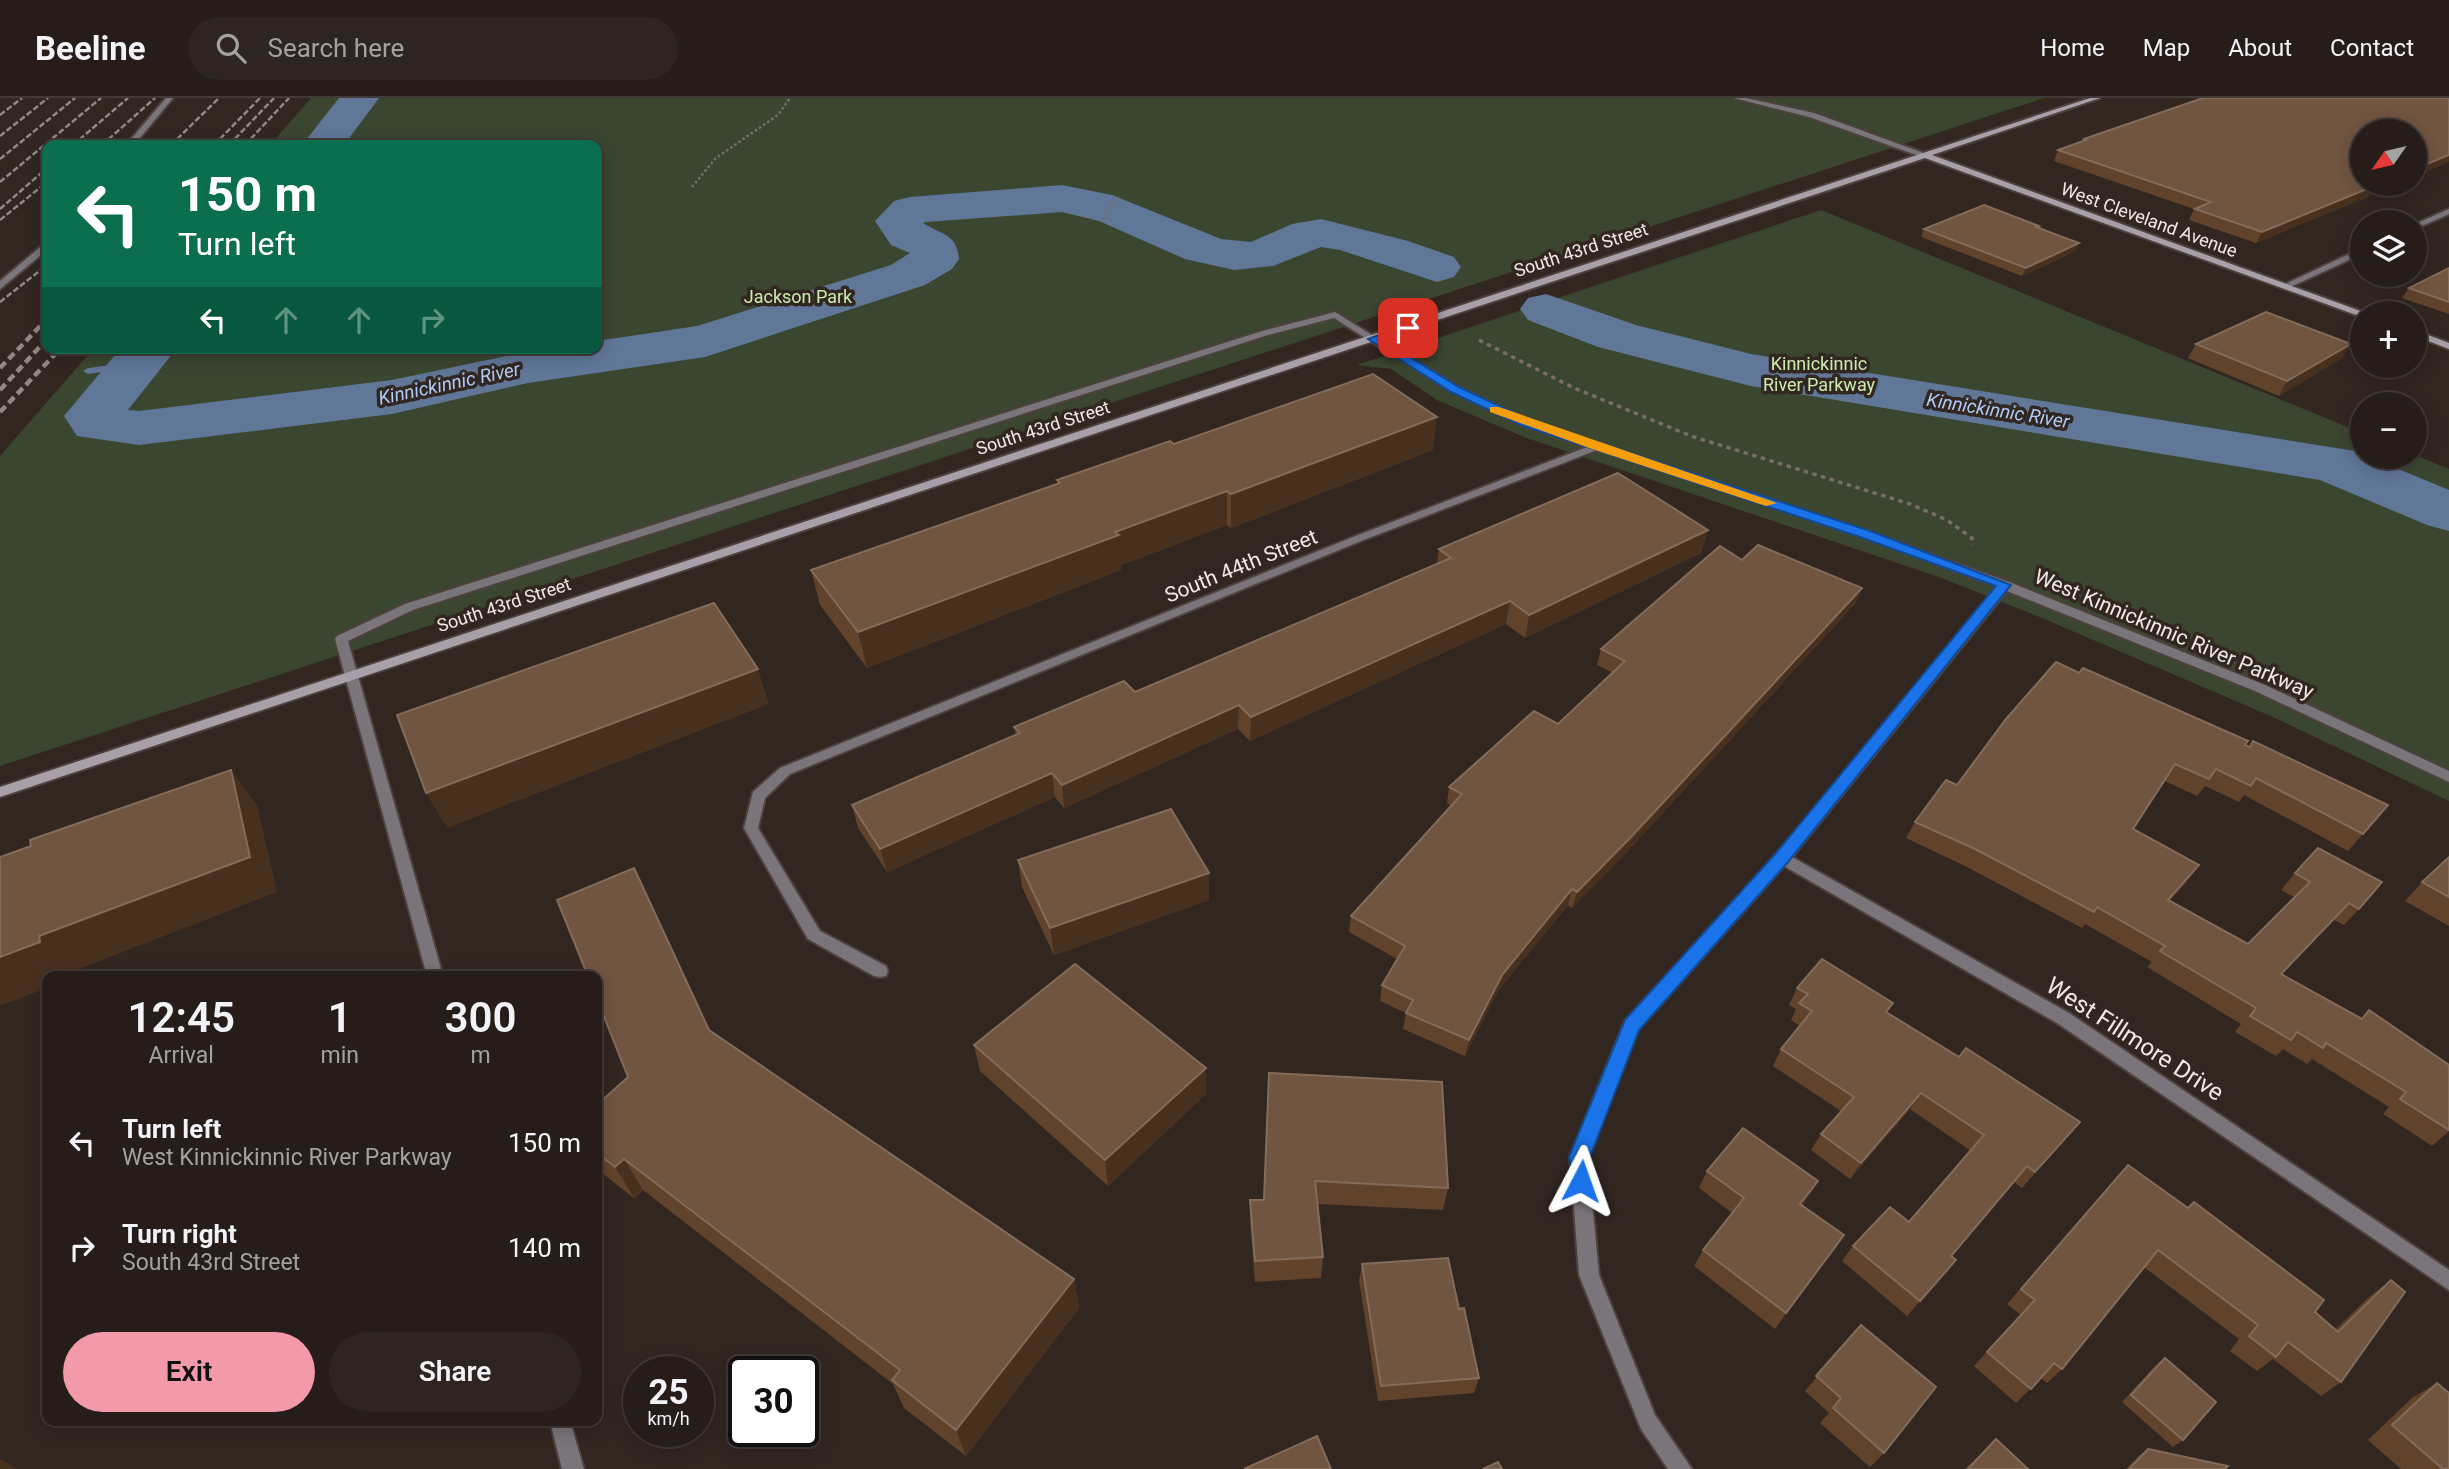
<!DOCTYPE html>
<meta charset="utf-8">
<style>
body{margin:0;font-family:Roboto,sans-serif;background:#2e2522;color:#f1f3f6;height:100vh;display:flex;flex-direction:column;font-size:26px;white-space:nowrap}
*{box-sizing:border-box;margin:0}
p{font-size:23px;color:#a4a1a2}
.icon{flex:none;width:38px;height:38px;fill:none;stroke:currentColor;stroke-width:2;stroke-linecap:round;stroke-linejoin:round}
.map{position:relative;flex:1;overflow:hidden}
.side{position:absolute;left:42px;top:873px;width:560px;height:455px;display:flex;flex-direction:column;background:#261c19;border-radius:14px;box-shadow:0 4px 18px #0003,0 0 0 2px #423a38}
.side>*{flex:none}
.hud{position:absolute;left:42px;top:42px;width:560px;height:214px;border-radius:14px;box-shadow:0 4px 18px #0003,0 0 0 2px #423a38;background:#0b6e4f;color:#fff;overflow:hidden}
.needle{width:46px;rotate:236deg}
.buttons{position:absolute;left:2350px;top:21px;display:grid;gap:14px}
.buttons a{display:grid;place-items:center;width:77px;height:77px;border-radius:50%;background:#261c19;box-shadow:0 4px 18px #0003,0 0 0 2px #423a38;font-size:35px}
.speed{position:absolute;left:623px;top:1258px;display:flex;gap:14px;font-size:35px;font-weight:700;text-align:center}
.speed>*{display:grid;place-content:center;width:91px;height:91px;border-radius:50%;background:#261c19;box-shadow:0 4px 18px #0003,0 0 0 2px #423a38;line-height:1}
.speed small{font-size:18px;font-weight:400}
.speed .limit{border:4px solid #111;border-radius:10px;background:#fff;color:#111}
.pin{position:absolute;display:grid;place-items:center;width:60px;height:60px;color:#fff;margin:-30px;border-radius:14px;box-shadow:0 4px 10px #0006}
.me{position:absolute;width:77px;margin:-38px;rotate:4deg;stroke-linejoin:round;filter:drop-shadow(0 0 5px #0008)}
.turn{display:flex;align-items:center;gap:24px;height:147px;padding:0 21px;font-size:32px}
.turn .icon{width:91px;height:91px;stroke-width:2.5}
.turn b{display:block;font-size:49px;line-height:60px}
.lanes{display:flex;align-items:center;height:66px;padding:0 21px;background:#0003;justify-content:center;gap:35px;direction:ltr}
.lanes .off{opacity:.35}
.eta{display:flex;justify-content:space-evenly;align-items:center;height:119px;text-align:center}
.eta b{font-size:42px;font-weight:600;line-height:49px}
.primary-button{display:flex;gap:14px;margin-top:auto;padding:14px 21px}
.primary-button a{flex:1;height:80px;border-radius:42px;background:#f39aaa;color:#111;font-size:28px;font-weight:600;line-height:80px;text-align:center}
.primary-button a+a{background:#2e2522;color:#f1f3f6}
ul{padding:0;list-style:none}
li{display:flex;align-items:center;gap:21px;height:105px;padding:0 21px}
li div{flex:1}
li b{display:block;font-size:26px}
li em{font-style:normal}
header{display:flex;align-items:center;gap:42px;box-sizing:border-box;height:98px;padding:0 35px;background:#261c19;border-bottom:2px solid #423a38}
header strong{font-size:33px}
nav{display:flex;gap:38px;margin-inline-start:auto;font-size:24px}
.search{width:490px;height:63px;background:#2e2522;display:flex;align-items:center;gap:18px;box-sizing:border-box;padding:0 24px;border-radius:38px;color:#a4a1a2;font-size:26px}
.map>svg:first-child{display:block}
.green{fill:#3b4631}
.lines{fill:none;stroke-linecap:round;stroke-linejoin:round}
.stream{fill:#617798;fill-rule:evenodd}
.river{fill:#617798;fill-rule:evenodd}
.lane-casing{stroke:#4d413d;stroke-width:4}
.street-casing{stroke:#4d413d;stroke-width:4}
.secondary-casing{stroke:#4d413d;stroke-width:4}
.path-far1{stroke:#776d69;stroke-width:2.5;stroke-dasharray:2.5 2.5;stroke-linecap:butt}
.path{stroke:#776d69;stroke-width:3.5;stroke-dasharray:4.5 4.5;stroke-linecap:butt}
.lane{fill:#79757a;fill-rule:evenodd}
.street{fill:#79757a;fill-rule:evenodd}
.secondary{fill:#a7a0a8;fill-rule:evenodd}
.rail-far1{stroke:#928884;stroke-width:2.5;stroke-dasharray:6 2.5;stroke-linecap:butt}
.rail{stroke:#928884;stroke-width:4.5;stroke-dasharray:8 4.5;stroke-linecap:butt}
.wall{fill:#61432c}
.shaded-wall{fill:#48301f}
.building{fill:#705540;stroke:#846c5a;stroke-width:2}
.route{fill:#1a73e8;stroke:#114b97;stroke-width:2}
.slow{fill:#f59e0b}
.labels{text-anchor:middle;stroke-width:7;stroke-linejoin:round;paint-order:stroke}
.far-street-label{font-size:18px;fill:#f1e9e6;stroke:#322621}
.far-park-label{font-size:18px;fill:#ccebad;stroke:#322621}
.far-water-label{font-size:19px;font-style:italic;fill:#aecbf8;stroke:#322621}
.street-label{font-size:21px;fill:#f1e9e6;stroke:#322621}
.near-street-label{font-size:24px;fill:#f1e9e6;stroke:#322621}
</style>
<header>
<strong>Beeline</strong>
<div class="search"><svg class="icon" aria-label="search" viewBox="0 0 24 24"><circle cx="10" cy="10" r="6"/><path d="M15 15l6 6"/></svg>Search here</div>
<nav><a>Home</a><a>Map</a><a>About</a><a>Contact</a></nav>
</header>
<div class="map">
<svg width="2449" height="1371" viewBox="0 0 2449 1371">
<rect width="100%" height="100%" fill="#322621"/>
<!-- green -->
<g class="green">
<polygon points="311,0 2044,0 0,668 0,358 94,250 597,250 597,47 270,47"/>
<polygon points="1821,112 2362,335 2362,359 2415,357 2449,371 2449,703 2273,619 2042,520 1939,479 1524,339 1437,302 1391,271 1357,267"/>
</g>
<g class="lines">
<!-- stream -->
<polygon class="stream" points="135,264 140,267 138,269 88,276 83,273 88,270"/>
<!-- river -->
<g class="river">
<polygon points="339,0 379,0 344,47 302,47"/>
<path d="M1062,87L1112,97L1221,141L1251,144L1292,126L1321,121L1408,143L1454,159L1461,169L1454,179L1437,184L1340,152L1321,149L1273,168L1234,172L1185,161L1099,123L1062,114L926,124L923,125C941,137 957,135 959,161L952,171L925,187L705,259L528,285L392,316L139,347L77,338L64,318L121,250H177L128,312L139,313L392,282L544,250H597V243L697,228L891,167L910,155L891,147L875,123L894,103L910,99Z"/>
<polygon points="1546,196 1636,227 1751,256 2355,353 2449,392 2449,433 2427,427 2320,382 1751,288 1598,249 1528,222 1520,211 1528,200"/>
</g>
<defs>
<g id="lane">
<polygon points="166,0 173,0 134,47 126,47"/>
<polygon points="44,146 47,146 47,152 0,191 0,183"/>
<polygon points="1335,214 1378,241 1370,243 1334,220 1268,237 413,512 348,543 443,878 427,878 335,541 337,538 405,506 1262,233"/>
<polygon points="550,1323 570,1323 584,1371 562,1371"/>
</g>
<g id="street">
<polygon points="1734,0 1746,0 1814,15 1929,57 1922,59 1809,19"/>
<polygon points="2449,111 2449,116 2415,131 2415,126"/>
<polygon points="2362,150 2362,156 2288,190 2281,188"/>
<polygon points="1373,238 1459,289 1529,323 1869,434 2009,484 2265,587 2449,673 2449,684 2255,593 2007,493 1792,759 2069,915 2449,1172 2449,1192 2057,925 1784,768 1638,932 1588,1059 1599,1177 1655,1317 1692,1371 1668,1371 1641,1331 1579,1177 1570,1059 1625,923 1777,756 1997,489 1861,438 1597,352 1361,443 790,676 765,700 758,730 820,833 886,868 888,873 886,878 880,879 874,878 808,841 744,730 753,694 780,670 1353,439 1587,349 1521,327 1451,293 1370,243 1368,241"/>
</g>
<g id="secondary">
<polygon points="2090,0 2100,0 1932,57 2366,215 2362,215 2362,219 2359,218 1925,60 0,699 0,689"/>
<polygon points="2415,232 2449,245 2449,251 2415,238"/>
</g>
</defs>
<!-- lane casing -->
<use href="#lane" class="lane-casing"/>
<!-- street casing -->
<use href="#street" class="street-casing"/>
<!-- secondary casing -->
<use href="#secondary" class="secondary-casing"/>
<!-- path-far1 -->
<g class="path-far1">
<polyline points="692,89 716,60 778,17 790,0"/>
<polyline points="1103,122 1119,98"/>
</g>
<!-- path -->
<polyline class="path" points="1479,242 1574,290 1691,338 1910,406 1947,422 1972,440 1972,447"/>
<!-- lane -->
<use href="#lane" class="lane"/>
<!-- street -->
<use href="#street" class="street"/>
<!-- secondary -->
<use href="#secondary" class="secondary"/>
<!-- rail-far1 -->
<g class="rail-far1">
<polyline points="0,17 22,0"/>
<polyline points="0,38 48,0"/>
<polyline points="73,47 128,0"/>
<polyline points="102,47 155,0"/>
<polyline points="171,47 219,0"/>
<polyline points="214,47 260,0"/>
<polyline points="229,47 274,0"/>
<polyline points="245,47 289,0"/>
<polyline points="0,61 75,0"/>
<polyline points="0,84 101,0"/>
<polyline points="0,111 47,70"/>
<polyline points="0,122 47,84"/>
<polyline points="0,204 47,167"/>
</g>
<!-- rail -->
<g class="rail">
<polyline points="0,270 47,221"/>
<polyline points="0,292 47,241"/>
<polyline points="0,314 61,250"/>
</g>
</g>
<!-- wall -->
<g class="wall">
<polygon points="2084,41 2362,86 2398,86 2256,145 2189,122 2194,111 2054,63 2058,52 2083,43"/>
<polygon points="2038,130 2076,153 2022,178 1921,139 1924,131"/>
<polygon points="2449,170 2449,216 2402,200 2409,190"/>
<polygon points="2196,246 2342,260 2279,298 2188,260"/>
<polygon points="1174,346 1433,352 1231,430 1227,427 1121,467 1121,472 867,570 820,507 811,472 1057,386 1057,382"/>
<polygon points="1708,432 1701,455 1525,540 1506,526 1250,643 1238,631 1064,710 1055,699 887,774 858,730 852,707 1016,637 1014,629 1135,594 1437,465 1439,451"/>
<polygon points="1742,462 1856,505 1627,754 1572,810 1568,807 1498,893 1465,958 1403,931 1406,915 1380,903 1382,887 1397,861 1349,834 1351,818 1451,708 1447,705 1449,689 1558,626 1613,575 1597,567 1601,551"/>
<polygon points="2253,643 2388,707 2348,753 2244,697 2239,704 2205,688 2197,698 2165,683 2133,731 2187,784 2169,803 2248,846 2294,799 2281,792 2295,775 2359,811 2344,827 2334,822 2282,876 2362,920 2369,912 2449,967 2449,1033 2432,1048 2383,1016 2389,1009 2312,961 2307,966 2283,951 2276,958 2235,934 2241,926 2147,869 2152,864 2085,826 2082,830 1965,768 1906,740 1915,724 1957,687 2245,647 2249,649"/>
<polygon points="2449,759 2449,828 2405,803 2422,784"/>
<polygon points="1018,762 1209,802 1054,857 1022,789"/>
<polygon points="1797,890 1893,905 1887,915 1959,959 2080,1024 2022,1090 2014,1084 1952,1158 1956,1162 1907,1218 1842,1163 1853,1148 1909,1124 1971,1053 1910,1011 1850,1081 1811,1052 1821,1036 1841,1013 1773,968 1781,951 1800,928 1791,922 1796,911 1789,907"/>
<polygon points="709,932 1074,1181 1079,1210 966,1358 904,1310 893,1286 643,1092 635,1101 597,1071 597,1007"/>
<polygon points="974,947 1206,996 1108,1088 980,973"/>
<polygon points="1269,975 1448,1090 1443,1112 1317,1106 1323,1159 1321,1180 1255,1184 1250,1124 1250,1102 1264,1102"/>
<polygon points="2128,1067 2188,1110 2194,1104 2335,1232 2370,1198 2391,1182 2341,1284 2321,1298 2273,1261 2257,1273 2230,1253 2239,1241 2144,1169 2062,1271 2047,1285 2041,1280 2016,1305 1974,1268 2021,1217 2007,1206"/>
<polygon points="1707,1073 1818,1083 1802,1108 1832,1154 1775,1231 1694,1168 1703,1152 1732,1115 1699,1090"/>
<polygon points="1362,1166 1459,1211 1479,1280 1474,1295 1378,1303 1359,1183"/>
<polygon points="1861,1227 1884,1355 1870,1369 1820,1325 1829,1315 1805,1293"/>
<polygon points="2165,1260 2183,1342 2173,1349 2122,1304 2155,1268"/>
<polygon points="2437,1285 2449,1371 2401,1371 2368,1342 2412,1300"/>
<polygon points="1996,1341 2028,1371 1965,1371"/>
<polygon points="2148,1351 2225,1371 2126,1371 2139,1358"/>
</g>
<!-- shaded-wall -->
<g class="shaded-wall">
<polygon points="2449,57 2449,64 2415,79 2415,71"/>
<polygon points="2379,86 2398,86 2256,145 2262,134"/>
<polygon points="2079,145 2076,153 2022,178 2026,170"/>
<polygon points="2351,246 2342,260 2279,298 2287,283"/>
<polygon points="1437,319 1433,352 1231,430 1231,396"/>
<polygon points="1227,393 1227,427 1121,467 1121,472 867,570 858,534 1115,434"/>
<polygon points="1708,432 1701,455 1525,540 1529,517"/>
<polygon points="1862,490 1856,505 1627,754 1572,810 1577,794"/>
<polygon points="1510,503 1506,526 1250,643 1251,619"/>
<polygon points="758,571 769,606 447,730 426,695"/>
<polygon points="1239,607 1238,631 1064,710 1062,687"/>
<polygon points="231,672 257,707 277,794 74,873 74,878 47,878 47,890 0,908 0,859"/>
<polygon points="1052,675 1055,699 887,774 880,751"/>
<polygon points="2199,767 2187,784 2155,819 2168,802"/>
<polygon points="1209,775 1209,802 1054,857 1050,830"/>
<polygon points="1572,791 1568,807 1498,893 1465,958 1469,942 1502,877"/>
<polygon points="1206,970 1206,996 1108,1088 1105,1062"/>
<polygon points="1921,995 1910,1011 1850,1081 1861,1065"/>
<polygon points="624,1061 643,1092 635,1101 615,1069"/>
<polygon points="1818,1083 1807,1100 1790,1124 1800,1106"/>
<polygon points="1844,1137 1832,1154 1775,1231 1786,1215"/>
<polygon points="1074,1181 1079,1210 966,1358 956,1332"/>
<polygon points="0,1361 17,1371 0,1371"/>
</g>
<!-- building -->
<g class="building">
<polygon points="2203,0 2449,0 2449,57 2415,71 2415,33 2362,33 2362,86 2379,86 2262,134 2195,111 2211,104 2058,52 2086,42 2084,41"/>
<polygon points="1984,107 2039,128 2036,129 2079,145 2026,170 1924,131"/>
<polygon points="2449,170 2449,204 2409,190"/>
<polygon points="2266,214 2351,246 2287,283 2196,246"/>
<polygon points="1373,276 1437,319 1231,396 1227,393 1115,434 1119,437 858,534 811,472 1060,385 1057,382 1170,343 1174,346"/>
<polygon points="1618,375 1708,432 1529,517 1510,503 1251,619 1239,607 1062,687 1052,675 880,751 852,707 1020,635 1014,629 1124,583 1135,594 1451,460 1439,451"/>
<polygon points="1758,447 1862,490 1632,738 1577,794 1572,791 1502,877 1469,942 1406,915 1413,902 1382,887 1405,848 1351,818 1462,696 1449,689 1534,613 1558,626 1625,563 1601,551 1720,448 1742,462"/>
<polygon points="714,505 758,571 426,695 397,617"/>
<polygon points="2056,564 2079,575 2083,570 2248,643 2245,647 2250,649 2253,643 2388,707 2363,736 2256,680 2251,688 2216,671 2209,681 2175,666 2133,731 2199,767 2168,802 2248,846 2310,784 2295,775 2318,750 2382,784 2359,811 2349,805 2281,876 2362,921 2369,912 2449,967 2449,1032 2400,1001 2406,994 2326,945 2323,950 2297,934 2291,942 2250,918 2256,910 2160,853 2165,848 2097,809 2094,814 1975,751 1915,724 1946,682 1957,687 2006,621"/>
<polygon points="231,672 250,759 39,838 40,844 0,859 0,759 31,748 30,742"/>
<polygon points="1171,711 1209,775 1050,830 1018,762"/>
<polygon points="2449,759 2449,799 2422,784"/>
<polygon points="634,770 709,932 1074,1181 956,1332 892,1282 900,1272 624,1061 615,1069 597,1055 597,1007 628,979 597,901 597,878 588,878 557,802"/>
<polygon points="1822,861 1893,905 1886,914 1959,959 1966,950 2080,1024 2035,1074 2027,1068 1951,1158 1956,1162 1920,1203 1853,1148 1890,1109 1909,1124 1984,1037 1921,995 1861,1065 1821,1036 1854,999 1781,951 1812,913 1799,905 1808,896 1797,890"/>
<polygon points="1075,866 1206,970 1105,1062 974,947"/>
<polygon points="1269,975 1442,984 1448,1090 1315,1083 1323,1159 1255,1163 1250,1102 1264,1102"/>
<polygon points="1743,1030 1818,1083 1800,1106 1844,1137 1786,1215 1703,1152 1744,1100 1707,1073"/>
<polygon points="2128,1067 2188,1110 2194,1104 2324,1202 2315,1214 2338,1234 2391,1182 2405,1194 2341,1284 2288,1244 2276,1259 2249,1238 2258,1227 2158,1152 2062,1271 2054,1265 2031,1291 1987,1254 2035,1202 2021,1191"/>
<polygon points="1448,1160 1459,1211 1464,1210 1479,1280 1381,1288 1362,1166"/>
<polygon points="1861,1227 1936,1289 1884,1355 1833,1310 1841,1300 1816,1278"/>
<polygon points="2165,1260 2216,1304 2183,1342 2131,1297"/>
<polygon points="2437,1285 2449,1295 2449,1371 2443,1371 2392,1327"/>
<polygon points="1317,1338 1331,1371 1244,1371"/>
<polygon points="1996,1341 2028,1371 1968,1371"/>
<polygon points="2148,1351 2228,1368 2225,1371 2129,1371"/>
<polygon points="1498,1364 1502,1371 1483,1371"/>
</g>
<!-- route -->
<polygon class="route" points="1404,228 1413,230 1382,242 1459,289 1529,322 1870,433 2011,487 1788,764 1639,932 1590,1059 1592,1083 1589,1089 1581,1092 1574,1089 1569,1059 1625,922 1776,755 1996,488 1860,439 1521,327 1451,294 1368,241"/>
<!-- slow -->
<polygon class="slow" points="1490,309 1499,309 1777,405 1766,408 1592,351 1490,314"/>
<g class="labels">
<!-- far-street labels -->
<g class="far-street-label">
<text transform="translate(2149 122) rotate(20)" y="6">West Cleveland Avenue</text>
<text transform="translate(1581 152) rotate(-18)" y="6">South 43rd Street</text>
<text transform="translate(1043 330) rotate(-18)" y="6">South 43rd Street</text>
<text transform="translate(504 507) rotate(-18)" y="6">South 43rd Street</text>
</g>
<!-- far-park labels -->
<g class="far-park-label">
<text x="798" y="205">Jackson Park</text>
<text x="1819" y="272">Kinnickinnic<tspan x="1819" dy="21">River Parkway</tspan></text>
</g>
<!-- far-water labels -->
<g class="far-water-label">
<text transform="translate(449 285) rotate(-12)" y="7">Kinnickinnic River</text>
<text transform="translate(1998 312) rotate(9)" y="7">Kinnickinnic River</text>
</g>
<!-- street labels -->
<g class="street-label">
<text transform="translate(1241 468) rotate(-22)" y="7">South 44th Street</text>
<text transform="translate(2174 536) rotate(23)" y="7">West Kinnickinnic River Parkway</text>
</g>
<!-- near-street labels -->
<g class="near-street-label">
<text transform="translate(2135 941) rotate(33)" y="8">West Fillmore Drive</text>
</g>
</g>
</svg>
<div class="buttons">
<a><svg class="needle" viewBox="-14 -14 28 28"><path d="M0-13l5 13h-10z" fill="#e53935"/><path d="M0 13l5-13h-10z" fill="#a4a1a2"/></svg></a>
<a><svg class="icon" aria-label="layers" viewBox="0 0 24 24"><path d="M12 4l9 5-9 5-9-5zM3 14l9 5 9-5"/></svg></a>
<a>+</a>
<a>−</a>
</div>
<div class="speed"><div>25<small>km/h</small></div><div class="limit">30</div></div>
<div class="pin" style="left:1408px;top:230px;background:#d93025"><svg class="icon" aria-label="arrive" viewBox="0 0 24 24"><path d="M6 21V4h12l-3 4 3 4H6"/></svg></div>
<svg class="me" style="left:1581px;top:1083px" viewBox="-20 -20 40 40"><path d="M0-17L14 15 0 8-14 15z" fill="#1a73e8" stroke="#fff" stroke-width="4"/></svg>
<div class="hud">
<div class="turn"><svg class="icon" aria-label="left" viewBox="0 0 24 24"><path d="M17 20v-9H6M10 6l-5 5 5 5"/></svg><div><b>150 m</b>Turn left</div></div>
<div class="lanes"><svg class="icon" aria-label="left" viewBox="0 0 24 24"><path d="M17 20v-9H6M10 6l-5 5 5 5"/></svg><svg class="icon off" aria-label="ahead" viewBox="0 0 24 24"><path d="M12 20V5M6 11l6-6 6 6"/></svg><svg class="icon off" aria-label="ahead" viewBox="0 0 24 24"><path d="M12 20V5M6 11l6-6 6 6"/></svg><svg class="icon off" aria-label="right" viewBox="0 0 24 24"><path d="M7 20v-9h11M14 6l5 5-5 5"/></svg></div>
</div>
<section class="side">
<div class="eta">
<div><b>12:45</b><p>Arrival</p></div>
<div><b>1</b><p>min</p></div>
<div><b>300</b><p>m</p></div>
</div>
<ul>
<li><svg class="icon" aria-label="left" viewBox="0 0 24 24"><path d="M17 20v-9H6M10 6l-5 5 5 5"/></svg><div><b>Turn left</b><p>West Kinnickinnic River Parkway</p></div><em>150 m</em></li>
<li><svg class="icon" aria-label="right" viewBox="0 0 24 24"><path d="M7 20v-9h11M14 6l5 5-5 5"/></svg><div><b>Turn right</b><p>South 43rd Street</p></div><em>140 m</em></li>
</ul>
<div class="primary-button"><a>Exit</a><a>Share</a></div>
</section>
</div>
